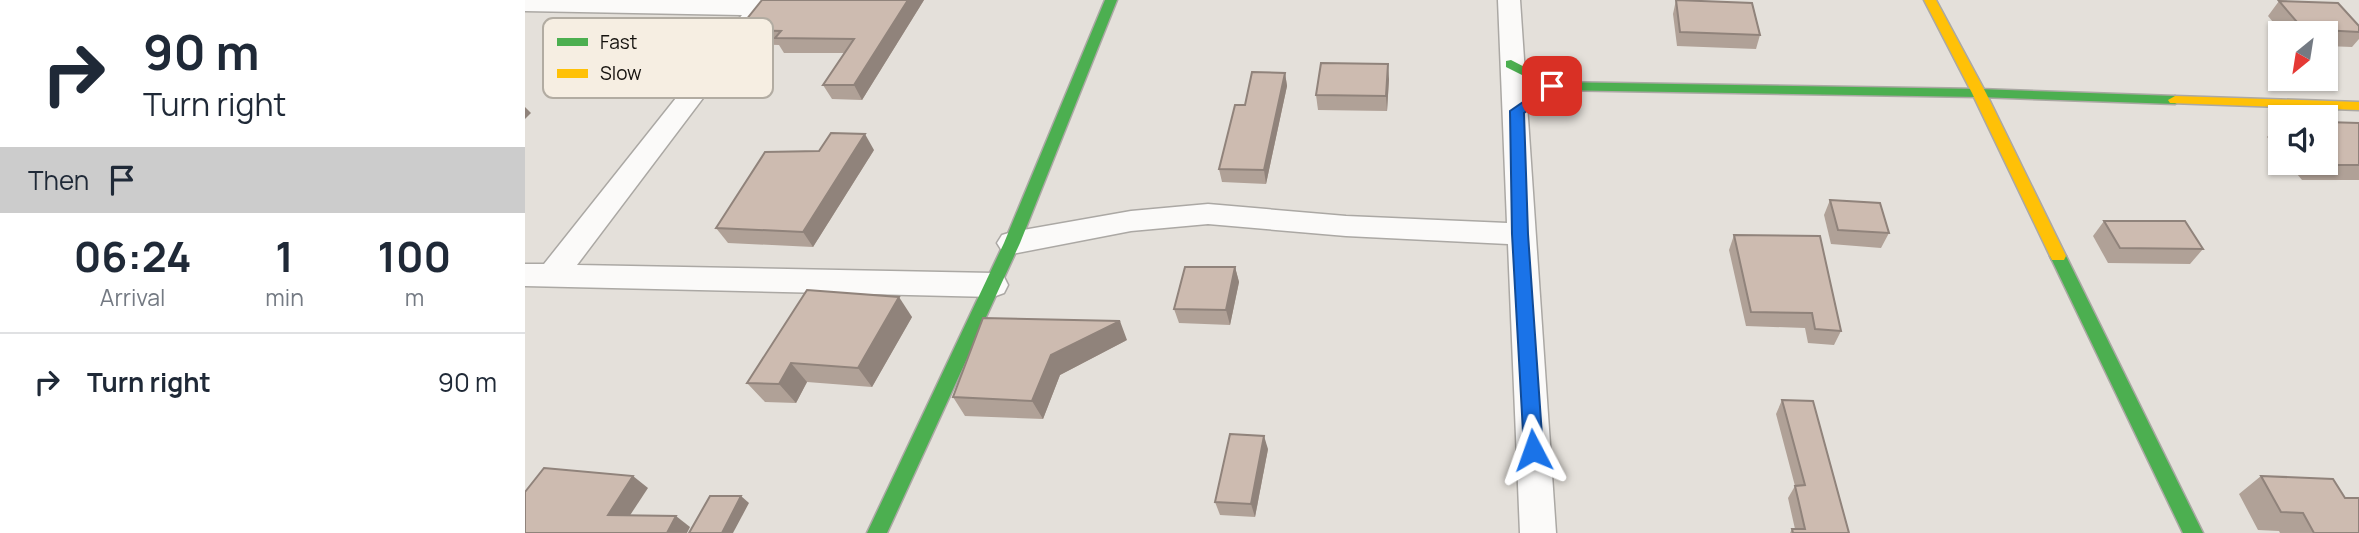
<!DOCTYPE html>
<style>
body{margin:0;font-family:Manrope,sans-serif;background:#f2f2f3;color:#1f2937;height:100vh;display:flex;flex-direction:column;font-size:26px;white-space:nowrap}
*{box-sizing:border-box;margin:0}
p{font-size:23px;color:#747a83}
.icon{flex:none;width:38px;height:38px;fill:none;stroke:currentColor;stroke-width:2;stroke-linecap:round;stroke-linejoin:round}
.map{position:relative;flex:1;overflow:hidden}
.panel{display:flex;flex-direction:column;background:#fff;width:525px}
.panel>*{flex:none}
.hud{background:#fff;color:#1f2937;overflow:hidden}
.needle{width:46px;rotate:210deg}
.controls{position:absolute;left:1743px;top:21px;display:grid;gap:14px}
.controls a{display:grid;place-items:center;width:70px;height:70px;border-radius:0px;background:#fff;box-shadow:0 2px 5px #0004;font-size:35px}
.pin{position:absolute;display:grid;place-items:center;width:60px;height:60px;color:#fff;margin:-30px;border-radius:14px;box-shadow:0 4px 10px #0006}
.me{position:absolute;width:77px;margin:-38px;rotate:356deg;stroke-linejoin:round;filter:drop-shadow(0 0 5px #0008)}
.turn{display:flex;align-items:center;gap:24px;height:147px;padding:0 28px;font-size:32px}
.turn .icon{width:91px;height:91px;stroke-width:2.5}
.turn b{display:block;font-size:49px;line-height:60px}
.then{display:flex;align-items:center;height:66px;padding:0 28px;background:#0003;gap:14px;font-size:26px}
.eta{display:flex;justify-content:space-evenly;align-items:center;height:119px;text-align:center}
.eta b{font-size:42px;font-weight:700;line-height:49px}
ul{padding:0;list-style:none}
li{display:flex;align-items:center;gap:21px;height:98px;padding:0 28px;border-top:2px solid #e0e1e3}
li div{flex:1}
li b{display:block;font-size:26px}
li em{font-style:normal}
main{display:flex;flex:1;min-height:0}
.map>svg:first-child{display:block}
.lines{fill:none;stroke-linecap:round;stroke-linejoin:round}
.street-casing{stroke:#aba8a4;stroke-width:3}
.fast-casing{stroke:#aba8a4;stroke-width:3}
.slow-casing{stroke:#aba8a4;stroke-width:3}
.street{fill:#fbfaf9;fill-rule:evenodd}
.fast{fill:#4caf50;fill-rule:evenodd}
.slow{fill:#ffc107;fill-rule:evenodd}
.wall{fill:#b0a197}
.shaded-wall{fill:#90837b}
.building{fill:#cdbbb0;stroke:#90837b;stroke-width:2}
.route{fill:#1a73e8;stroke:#114b97;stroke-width:2}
.key{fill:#f6eee2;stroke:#b2aca2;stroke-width:2}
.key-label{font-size:19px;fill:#15120e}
</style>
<main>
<section class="panel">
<div class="hud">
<div class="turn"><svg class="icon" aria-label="right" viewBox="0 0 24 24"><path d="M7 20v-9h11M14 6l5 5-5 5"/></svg><div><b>90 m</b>Turn right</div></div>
<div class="then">Then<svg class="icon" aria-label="arrive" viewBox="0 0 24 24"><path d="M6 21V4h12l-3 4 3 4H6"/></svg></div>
</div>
<div class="eta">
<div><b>06:24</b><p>Arrival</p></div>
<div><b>1</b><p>min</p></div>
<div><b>100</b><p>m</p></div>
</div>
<ul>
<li><svg class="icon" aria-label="right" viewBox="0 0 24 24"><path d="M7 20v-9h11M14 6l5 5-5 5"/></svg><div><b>Turn right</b></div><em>90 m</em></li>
</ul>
</section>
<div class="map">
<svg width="1834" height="533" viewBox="0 0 1834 533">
<rect width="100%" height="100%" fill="#e4e0da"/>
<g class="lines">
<defs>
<g id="street">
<polygon points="0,0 252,0 52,265 468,273 479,277 483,285 479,293 468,297 0,286 0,264 19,264 217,15 0,11"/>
<polygon points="973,0 995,0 1031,533 995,533 983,244 821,236 683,224 606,231 487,254 477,251 472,243 477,235 487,232 606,211 683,204 821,216 982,223"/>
</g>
<g id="fast">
<polygon points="580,0 592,0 495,243 362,533 342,533 479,243"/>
<polygon points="986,60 1029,82 1454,89 1650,96 1657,100 1650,104 1454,97 1027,90 981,67 981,61"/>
<polygon points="1533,250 1541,256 1678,533 1658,533 1525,256"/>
</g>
<g id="slow">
<polygon points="1399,0 1411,0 1461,93 1541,256 1539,260 1527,260 1525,256 1447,93"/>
<polygon points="1650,96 1834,102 1834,110 1645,103 1643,100"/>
</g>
</defs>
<!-- street casing -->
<use href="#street" class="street-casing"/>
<!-- fast casing -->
<use href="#fast" class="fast-casing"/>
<!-- slow casing -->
<use href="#slow" class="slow-casing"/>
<!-- street -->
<use href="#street" class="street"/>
<!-- fast -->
<use href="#fast" class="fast"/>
<!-- slow -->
<use href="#slow" class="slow"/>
</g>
<!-- wall -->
<g class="wall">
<polygon points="399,0 337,100 307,99 298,85 319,53 259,53 254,45 222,44 213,30"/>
<polygon points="1151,0 1235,35 1231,49 1152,46 1148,14"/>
<polygon points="1754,1 1834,26 1834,39 1827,47 1801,46 1801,33 1757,33 1743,16"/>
<polygon points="760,73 762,86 741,184 697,182 694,169 720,105"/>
<polygon points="864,79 862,111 793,110 791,95"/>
<polygon points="1755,122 1755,153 1742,137"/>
<polygon points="1834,123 1834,180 1777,180 1763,163 1801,163"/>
<polygon points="349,150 288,247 203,243 191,228"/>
<polygon points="1305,200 1364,233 1356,248 1306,244 1299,215"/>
<polygon points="1579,221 1678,249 1665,264 1583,263 1568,236"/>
<polygon points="1209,235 1316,331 1309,345 1283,343 1280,328 1221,326 1204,250"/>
<polygon points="710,267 714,282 705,325 654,323 649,309"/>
<polygon points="282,290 387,317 347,387 282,382 271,403 240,402 222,383"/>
<polygon points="602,340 535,375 518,419 440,416 428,397"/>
<polygon points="1257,400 1324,533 1265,533 1267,529 1270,529 1263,498 1270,486 1251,414"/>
<polygon points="743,449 730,517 695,515 690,502"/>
<polygon points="1736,476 1820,498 1834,533 1755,533 1754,531 1733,530 1714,494"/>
</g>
<!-- shaded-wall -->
<g class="shaded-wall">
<polygon points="383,0 399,0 337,100 329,85"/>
<polygon points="863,64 864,79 862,111 861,96"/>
<polygon points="760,73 762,86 741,184 739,170"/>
<polygon points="0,107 6,113 0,119"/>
<polygon points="340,134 349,150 288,247 278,232"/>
<polygon points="710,267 714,282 705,325 701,310"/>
<polygon points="374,297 387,317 347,387 333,368"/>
<polygon points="595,321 602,340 535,375 518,419 507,401 526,355"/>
<polygon points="266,363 282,382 271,403 254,384"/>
<polygon points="739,436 743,449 730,517 726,504"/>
<polygon points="108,476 123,488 98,526 83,515"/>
<polygon points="216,496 224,503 208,533 197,533"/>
<polygon points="151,516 165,527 162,533 142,533"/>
</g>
<!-- building -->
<g class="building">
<polygon points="237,0 383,0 329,85 298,85 329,39 250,38 256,31 213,30"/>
<polygon points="1151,0 1227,3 1235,35 1155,32"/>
<polygon points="1754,1 1813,3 1834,26 1834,32 1778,29"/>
<polygon points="796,63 863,64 861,96 791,95"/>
<polygon points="727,72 760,73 739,170 694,169 710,105 720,105"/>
<polygon points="1801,122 1834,123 1834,165 1790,165 1788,163 1801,163"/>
<polygon points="306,133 340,134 278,232 191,228 240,152 294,151"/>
<polygon points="1305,200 1355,203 1364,233 1313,230"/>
<polygon points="1579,221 1660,221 1678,249 1595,248"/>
<polygon points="1209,235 1295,236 1316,331 1290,329 1287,313 1226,312"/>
<polygon points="660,267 710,267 701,310 649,309"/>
<polygon points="282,290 374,297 333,368 266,363 254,384 222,383"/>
<polygon points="458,318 595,321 526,355 507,401 428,397"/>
<polygon points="1257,400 1288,401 1324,533 1268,533 1267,529 1280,529 1270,486 1280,485"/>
<polygon points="705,434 739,436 726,504 690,502"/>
<polygon points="19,468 108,476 83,515 151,516 142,533 0,533 0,492"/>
<polygon points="1736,476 1808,479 1820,498 1834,498 1834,533 1789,533 1778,513 1756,512"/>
<polygon points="185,496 216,496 197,533 164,533"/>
</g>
<!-- route -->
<polygon class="route" points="1027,82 1032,83 1032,89 999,113 1003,234 1018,450 1015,456 1008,458 1002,456 999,450 987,234 985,111"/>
<!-- legend -->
<rect x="18" y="18" width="230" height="80" rx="10" class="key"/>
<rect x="32" y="38" width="31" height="8" fill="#4caf50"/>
<rect x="32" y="69" width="31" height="9" fill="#ffc107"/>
<g class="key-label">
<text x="75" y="49">Fast</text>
<text x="75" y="80">Slow</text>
</g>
</svg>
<div class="controls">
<a><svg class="needle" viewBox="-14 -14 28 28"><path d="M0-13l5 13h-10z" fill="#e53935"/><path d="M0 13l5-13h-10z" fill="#747a83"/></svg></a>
<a><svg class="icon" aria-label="sound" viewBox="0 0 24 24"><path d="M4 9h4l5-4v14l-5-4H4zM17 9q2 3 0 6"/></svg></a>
</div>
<div class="pin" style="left:1027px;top:86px;background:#d93025"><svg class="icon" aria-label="arrive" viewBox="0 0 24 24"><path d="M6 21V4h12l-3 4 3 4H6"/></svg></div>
<svg class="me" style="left:1008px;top:450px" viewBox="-20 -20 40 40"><path d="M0-17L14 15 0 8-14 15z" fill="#1a73e8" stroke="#fff" stroke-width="4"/></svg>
</div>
</main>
